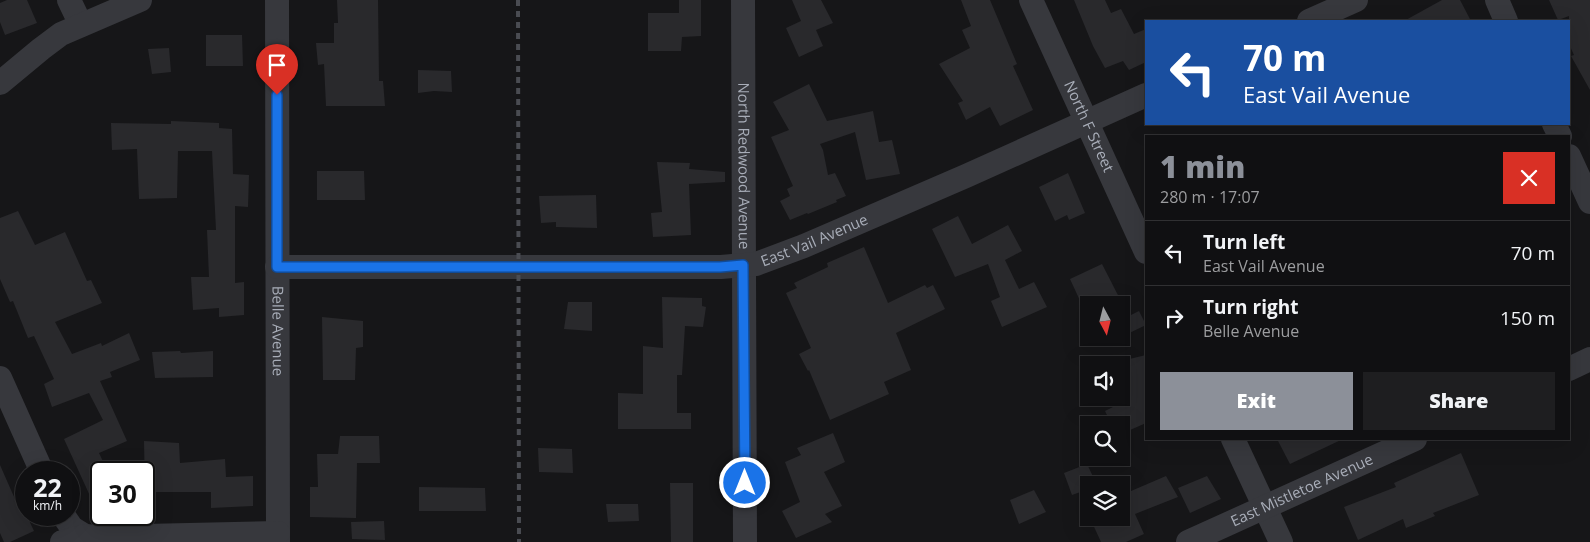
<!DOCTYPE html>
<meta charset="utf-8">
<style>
body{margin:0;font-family:"Open Sans",sans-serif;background:#1e1e20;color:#f1f3f6;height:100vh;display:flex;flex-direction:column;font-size:19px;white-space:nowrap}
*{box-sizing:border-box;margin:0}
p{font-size:16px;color:#9c9d9f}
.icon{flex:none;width:28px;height:28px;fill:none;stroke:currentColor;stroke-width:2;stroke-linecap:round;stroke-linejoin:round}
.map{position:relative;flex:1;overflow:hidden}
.details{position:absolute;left:1145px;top:135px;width:425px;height:305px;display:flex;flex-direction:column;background:#101012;border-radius:0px;box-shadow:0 5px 20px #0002,0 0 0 1px #303032}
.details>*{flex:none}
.top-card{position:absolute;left:1145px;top:20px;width:425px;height:105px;border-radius:0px;box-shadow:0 5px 20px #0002,0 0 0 1px #303032;background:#1a4fa0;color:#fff;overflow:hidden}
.needle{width:32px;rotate:173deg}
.tools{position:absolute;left:1080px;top:296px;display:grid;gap:10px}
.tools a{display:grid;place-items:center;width:50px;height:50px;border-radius:0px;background:#101012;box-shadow:0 5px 20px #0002,0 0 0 1px #303032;font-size:25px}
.speed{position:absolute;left:15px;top:461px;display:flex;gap:10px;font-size:25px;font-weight:700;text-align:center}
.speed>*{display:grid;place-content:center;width:65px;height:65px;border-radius:50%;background:#101012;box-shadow:0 5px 20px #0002,0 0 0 1px #303032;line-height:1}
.speed small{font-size:12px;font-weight:400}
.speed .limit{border:2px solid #111;border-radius:8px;background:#fff;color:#111}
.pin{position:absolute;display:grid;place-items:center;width:42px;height:42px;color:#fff;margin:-51px -21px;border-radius:50% 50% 50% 0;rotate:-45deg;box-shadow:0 0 5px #0007}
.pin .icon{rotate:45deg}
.me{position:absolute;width:55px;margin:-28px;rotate:0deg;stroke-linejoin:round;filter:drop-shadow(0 0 4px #0008)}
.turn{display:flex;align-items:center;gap:18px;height:105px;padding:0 15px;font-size:22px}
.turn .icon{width:65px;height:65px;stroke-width:2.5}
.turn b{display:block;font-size:35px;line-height:42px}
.round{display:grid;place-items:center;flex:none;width:52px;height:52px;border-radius:0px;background:#1e1e20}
.overview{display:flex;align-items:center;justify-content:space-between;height:85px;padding:0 15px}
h1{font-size:30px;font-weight:800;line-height:38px;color:#8c9099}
.button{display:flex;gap:10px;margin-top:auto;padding:10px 15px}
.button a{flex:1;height:58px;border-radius:0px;background:#8c9099;color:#fff;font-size:20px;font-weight:800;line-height:58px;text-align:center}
.button a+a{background:#1e1e20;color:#f1f3f6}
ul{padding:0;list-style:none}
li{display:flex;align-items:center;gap:15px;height:65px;padding:0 15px;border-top:1px solid #303032}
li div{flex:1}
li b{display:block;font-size:19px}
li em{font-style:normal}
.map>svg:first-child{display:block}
.building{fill:#29292c}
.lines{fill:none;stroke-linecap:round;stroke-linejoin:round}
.street{stroke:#37383d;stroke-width:24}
.rail{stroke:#4a4c52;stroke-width:4;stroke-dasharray:6 5;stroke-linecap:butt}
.route-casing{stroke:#114b97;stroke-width:12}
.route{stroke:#1a73e8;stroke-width:9}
.labels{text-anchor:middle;stroke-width:5;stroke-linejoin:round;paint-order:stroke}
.street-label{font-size:15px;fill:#a8adb8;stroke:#111113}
</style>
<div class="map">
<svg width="1590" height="542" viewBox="0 0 1590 542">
<rect width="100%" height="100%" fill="#161618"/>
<!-- building -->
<g class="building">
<polygon points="7,0 27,0 37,23 5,35 0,22 0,3"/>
<polygon points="337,0 378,0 379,81 383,81 385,106 326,106 324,64 318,65 316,43 334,43 334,23 338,23"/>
<polygon points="679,0 701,0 701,36 682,37 681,51 648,51 648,13 679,13"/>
<polygon points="792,0 821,0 833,23 816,30 823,46 799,57 786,28 801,21"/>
<polygon points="961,0 990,0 1017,64 1013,66 1033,110 1000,126 990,107 966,120 958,103 963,101 939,64 970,48 962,30 971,26"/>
<polygon points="1074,0 1105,0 1111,13 1121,9 1134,34 1146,29 1146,62 1129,70 1123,61 1105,68 1093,46"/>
<polygon points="1442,0 1460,0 1471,21 1404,21"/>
<polygon points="1549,0 1590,0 1590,90 1571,56 1574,55 1569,44 1569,16 1558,20"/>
<polygon points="206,35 242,35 243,66 206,66"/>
<polygon points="169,48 171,72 152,74 148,49"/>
<polygon points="418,70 451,71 452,92 434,91 418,93"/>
<polygon points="809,84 827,121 873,111 879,142 892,140 900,174 866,180 855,132 820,144 823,150 828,175 835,173 846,196 836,200 837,202 808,214 807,213 790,220 780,201 790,196 787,189 793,186 771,137 789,130 773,102"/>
<polygon points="171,121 219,123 219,128 232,129 233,174 249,175 248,207 235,206 235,283 244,282 244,315 219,317 219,308 193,310 191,277 209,277 207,230 216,230 212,151 178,151 177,198 139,199 137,149 112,150 111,123 171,124"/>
<polygon points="657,162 690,163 689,169 725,172 725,182 689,184 691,235 653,237 651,213 662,212"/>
<polygon points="317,171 364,171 365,200 317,200"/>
<polygon points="1068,173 1085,213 1069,220 1067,215 1055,221 1039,187"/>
<polygon points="596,195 597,228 556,227 556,222 541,223 539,196"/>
<polygon points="18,211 35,245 65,232 87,281 91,280 102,303 55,322 72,354 101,343 102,346 129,333 140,360 110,372 112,377 100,381 127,441 99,453 108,472 101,472 101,520 64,439 103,420 89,393 52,407 44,384 54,379 34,336 28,338 13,301 10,302 0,279 0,218"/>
<polygon points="958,216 972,244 1008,225 1022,251 1005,260 1019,289 1034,282 1047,307 1002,327 991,301 1000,297 988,264 955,277 932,229"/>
<polygon points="864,247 888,303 925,285 927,288 933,285 945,309 896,333 911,370 884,382 889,394 830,420 809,370 808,371 799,354 811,348 786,293 797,288 794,283 828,267 827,263"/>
<polygon points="1102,264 1123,305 1082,305 1070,279"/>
<polygon points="662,297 702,298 702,306 706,307 703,327 685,326 682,375 677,375 677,413 691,413 691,429 618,429 618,393 643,394 643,346 663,348"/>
<polygon points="568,302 592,302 592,331 564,329"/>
<polygon points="1139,311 1146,325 1121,337 1121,320"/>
<polygon points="322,317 363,321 363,347 356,348 355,380 323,380"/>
<polygon points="180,351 181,353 213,351 213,377 155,378 152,352"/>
<polygon points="1146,355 1146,423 1121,434 1121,425 1112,425 1105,411 1121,403 1121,361"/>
<polygon points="833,433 845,462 824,472 842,506 825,514 832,522 796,538 782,511 800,502 785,462 801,455 797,448"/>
<polygon points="340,436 379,436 380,463 357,463 356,518 310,517 310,487 318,487 317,454 338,454"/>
<polygon points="1277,439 1343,439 1290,464"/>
<polygon points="144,441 179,443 180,463 225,459 226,477 253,476 253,506 211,508 211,492 145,492"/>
<polygon points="538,448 572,449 573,473 539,472"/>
<polygon points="1461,453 1479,495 1433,513 1435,516 1406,528 1403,519 1358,540 1344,507 1396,487 1394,483"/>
<polygon points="1087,464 1097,485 1089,485 1089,489 1072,495 1064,473"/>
<polygon points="0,465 22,515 26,514 34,531 10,542 4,542 0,533"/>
<polygon points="1166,476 1178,497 1135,514 1144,534 1126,542 1101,542 1090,518 1121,518 1121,488 1124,494"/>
<polygon points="1207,476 1221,499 1190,513 1178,488"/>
<polygon points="670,483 693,483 693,542 671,542"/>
<polygon points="419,487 485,488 486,511 419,511"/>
<polygon points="1034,490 1046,512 1019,524 1010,500"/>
<polygon points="606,504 638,504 639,521 608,522"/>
<polygon points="384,521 385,540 352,539 351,522"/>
</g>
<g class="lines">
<!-- street -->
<g class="street">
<polyline points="69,0 81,25"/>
<path id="s1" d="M277,0L278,542"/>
<path id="s2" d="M743,0L745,542"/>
<path id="s3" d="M1031,0L1146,252"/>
<polyline points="1497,0 1506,21"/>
<polyline points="1309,21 1356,0"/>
<polyline points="0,83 41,49 61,34 140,0"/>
<polyline points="1554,124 1560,136"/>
<polyline points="1569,156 1590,202"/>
<path id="s4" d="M277,267H721L756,264L804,246L966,176L1146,95"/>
<polyline points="1569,369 1590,359"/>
<polyline points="0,378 42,472"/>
<polyline points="1233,439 1281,542"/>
<polyline points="63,515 72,528 85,536"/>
<polyline points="62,542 85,536 99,537 278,533"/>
<path id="s5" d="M1188,542L1415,439"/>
</g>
<!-- rail -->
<polyline class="rail" points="518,0 519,542"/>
</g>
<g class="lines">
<defs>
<polyline id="route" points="277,95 277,267 720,267 743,265 745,483"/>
</defs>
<!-- route casing -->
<use href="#route" class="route-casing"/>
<!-- route -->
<use href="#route" class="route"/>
</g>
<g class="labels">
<!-- street labels -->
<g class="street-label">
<text dy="5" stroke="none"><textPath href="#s3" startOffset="139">North F Street</textPath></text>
<text dy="5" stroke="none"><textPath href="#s2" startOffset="166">North Redwood Avenue</textPath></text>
<text dy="5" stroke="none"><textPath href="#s4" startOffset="542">East Vail Avenue</textPath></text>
<text dy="5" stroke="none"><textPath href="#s1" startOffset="331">Belle Avenue</textPath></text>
<text dy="5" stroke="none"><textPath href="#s5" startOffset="125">East Mistletoe Avenue</textPath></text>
</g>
</g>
</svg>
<div class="tools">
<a><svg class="needle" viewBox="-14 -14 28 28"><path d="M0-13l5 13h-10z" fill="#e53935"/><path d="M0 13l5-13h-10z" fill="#9c9d9f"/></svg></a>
<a><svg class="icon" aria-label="sound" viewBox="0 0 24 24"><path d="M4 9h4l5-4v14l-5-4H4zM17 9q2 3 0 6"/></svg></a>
<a><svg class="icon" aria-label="search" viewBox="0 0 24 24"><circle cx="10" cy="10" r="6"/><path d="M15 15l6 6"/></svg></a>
<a><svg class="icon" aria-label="layers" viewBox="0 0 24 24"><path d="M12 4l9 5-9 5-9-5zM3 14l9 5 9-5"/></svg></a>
</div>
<div class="speed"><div>22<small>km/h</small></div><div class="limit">30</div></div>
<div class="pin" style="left:277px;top:95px;background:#d93025"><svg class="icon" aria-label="arrive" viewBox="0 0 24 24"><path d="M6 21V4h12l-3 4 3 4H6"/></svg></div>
<svg class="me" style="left:745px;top:483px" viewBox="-20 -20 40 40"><circle r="17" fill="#1a73e8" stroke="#fff" stroke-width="3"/><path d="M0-11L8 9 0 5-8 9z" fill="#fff"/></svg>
<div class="top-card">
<div class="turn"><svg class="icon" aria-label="left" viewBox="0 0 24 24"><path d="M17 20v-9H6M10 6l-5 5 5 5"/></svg><div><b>70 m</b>East Vail Avenue</div></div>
</div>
<section class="details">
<div class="overview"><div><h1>1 min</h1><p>280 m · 17:07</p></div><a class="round" style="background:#d93025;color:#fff"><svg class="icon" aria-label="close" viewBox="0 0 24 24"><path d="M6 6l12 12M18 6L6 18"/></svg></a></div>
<ul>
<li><svg class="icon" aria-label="left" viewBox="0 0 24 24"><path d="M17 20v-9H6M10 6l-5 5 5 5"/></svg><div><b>Turn left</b><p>East Vail Avenue</p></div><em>70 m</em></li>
<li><svg class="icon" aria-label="right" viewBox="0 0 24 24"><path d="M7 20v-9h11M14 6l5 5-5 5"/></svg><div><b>Turn right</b><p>Belle Avenue</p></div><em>150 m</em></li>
</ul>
<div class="button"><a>Exit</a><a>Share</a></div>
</section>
</div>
